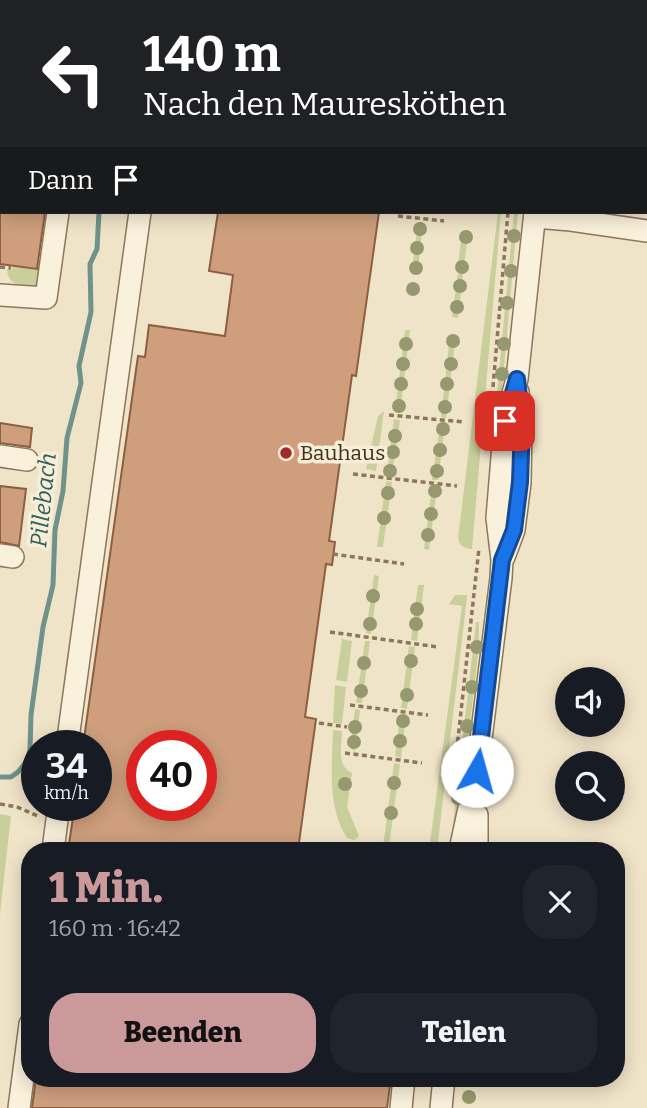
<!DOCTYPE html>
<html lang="de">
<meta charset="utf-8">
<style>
body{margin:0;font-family:Bitter,serif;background:#20242c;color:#f1f3f6;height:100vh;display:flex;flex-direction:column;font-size:26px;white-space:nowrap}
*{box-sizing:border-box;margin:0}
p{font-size:23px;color:#9ea1a6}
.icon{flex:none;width:38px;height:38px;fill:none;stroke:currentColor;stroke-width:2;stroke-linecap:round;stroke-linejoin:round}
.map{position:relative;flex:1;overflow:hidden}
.details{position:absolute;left:21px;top:842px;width:604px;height:245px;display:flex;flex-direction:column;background:#171b24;border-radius:28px;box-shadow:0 4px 18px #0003}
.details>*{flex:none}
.hud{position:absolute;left:0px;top:0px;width:648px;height:214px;box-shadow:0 4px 18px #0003;background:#202124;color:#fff;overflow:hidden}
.controls{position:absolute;left:555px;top:667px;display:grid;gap:14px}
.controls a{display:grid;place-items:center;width:70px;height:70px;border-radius:50%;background:#171b24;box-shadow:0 4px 18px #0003;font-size:35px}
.speed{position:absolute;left:21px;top:730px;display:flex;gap:14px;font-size:35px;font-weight:700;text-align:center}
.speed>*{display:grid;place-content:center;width:91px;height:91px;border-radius:50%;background:#171b24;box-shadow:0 4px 18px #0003;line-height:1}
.speed small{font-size:18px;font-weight:400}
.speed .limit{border:10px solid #d22;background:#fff;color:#111}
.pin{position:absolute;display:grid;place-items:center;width:60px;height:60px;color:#fff;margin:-30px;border-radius:14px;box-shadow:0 4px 10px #0006}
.me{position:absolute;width:77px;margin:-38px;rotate:7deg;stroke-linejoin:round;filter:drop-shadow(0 0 5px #0008)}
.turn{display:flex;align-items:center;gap:24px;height:147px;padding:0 28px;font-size:32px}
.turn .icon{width:91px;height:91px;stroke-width:2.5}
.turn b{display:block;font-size:49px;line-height:60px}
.then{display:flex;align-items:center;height:66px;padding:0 28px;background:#0003;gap:14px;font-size:26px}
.round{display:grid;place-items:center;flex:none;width:74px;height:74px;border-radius:28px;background:#20242c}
.head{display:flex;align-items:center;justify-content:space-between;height:119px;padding:0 28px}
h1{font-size:42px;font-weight:800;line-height:52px;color:#cc999b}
.action{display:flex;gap:14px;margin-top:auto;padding:14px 28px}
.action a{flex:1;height:80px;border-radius:28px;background:#cc999b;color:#111;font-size:28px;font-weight:800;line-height:80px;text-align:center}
.action a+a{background:#20242c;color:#f1f3f6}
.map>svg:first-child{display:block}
.green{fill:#c9cf9b}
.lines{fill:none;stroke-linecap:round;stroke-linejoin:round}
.stream{stroke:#6f938a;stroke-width:5}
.building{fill:#cf9f7d;stroke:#8d5f41;stroke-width:2;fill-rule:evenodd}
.minor-casing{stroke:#8d765c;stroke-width:24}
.major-casing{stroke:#5b4430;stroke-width:30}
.path{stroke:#8d765c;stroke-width:3.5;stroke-dasharray:5 3.5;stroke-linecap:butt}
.minor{stroke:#faf1dc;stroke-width:21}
.major{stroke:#f3d9a0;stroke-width:26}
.tree{fill:#96986f}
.route-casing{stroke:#114b97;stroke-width:18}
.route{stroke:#1a73e8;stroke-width:12}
.poi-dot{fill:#9e2a2b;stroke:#f7eed8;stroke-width:2.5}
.labels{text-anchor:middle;stroke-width:7;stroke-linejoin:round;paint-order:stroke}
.poi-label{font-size:21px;fill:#3d2e20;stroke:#f7eed8;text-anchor:start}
.water-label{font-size:23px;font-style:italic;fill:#2f5d5a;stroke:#f7eed8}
</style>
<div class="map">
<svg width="647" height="1108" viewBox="0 0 647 1108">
<rect width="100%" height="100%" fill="#f0e4c8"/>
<!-- green -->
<g class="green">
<path d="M498,212H501L472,549C464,548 460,547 458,538Z"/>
<polygon points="514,212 518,212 497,446 492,446"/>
<polygon points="418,222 423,222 418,270 412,270"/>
<polygon points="462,231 468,232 464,268 458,267"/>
<path d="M13,267L43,270L40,285L36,287C22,284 8,287 7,269L12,270Z"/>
<polygon points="458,274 463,274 458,318 452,317"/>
<polygon points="405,330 410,330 400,413 395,412"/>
<polygon points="450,335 456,335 446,418 441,417"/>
<polygon points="384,411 376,471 366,469 378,416"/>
<polygon points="394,419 400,420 392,475 387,474"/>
<polygon points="440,425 445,425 438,480 432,480"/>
<polygon points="386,481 392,482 383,547 377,547"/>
<polygon points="432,487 437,488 429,550 424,549"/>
<polygon points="374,575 379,576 371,634 366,633"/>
<polygon points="418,585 424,585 417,641 411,640"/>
<polygon points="455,595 467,595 466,606 437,850 429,850 462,606 449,604"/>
<polygon points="476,622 479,622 479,647 455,850 450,850"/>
<polygon points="342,639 352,641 347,682 336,680"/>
<polygon points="365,641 370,641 362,703 356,703"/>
<polygon points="409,646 415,647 407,709 401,708"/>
<polygon points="335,685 346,687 342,724 333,723"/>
<polygon points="355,709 360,710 355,752 350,747"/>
<polygon points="400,715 406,716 401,758 395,756"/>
<path d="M333,730L342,731C342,745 336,766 352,773L347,807L359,836L354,840L347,838C327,807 332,766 333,730Z"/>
<polygon points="394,763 400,764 389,847 383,847"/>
<polygon points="0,814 11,816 0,914"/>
</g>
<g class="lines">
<!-- stream -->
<g class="stream">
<polyline points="208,2 208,0"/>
<polyline points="0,777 11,777 18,772 27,761 30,749 31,715 43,627 53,585 55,530 63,491 67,438 81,383 79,366 91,312 90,264 97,249 99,212"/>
</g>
</g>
<!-- building -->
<g class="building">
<polygon points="0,212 45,212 37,269 0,264"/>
<path d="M218,212H379L356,376L352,375L329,541L335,542L332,565L326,564L305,717L316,719L298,850H68L75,805H96V746H83L138,356L145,357L149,325L225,336L233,275L209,271ZM142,746H201V805H142Z"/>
<polygon points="0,423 32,428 30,447 0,443"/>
<polygon points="0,486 26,489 19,546 0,542"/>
<polygon points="36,1078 391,1078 387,1108 32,1108"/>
</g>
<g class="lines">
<defs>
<g id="minor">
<polyline points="0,122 2,123"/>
<polyline points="535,217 571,220 647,231"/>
<polyline points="0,295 46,298 58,212"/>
<polyline points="0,456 27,460"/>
<polyline points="0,555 13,557"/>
<polyline points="504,557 514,530 520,483 521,424 518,392"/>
<polyline points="67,746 140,212"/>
<polyline points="477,815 477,850"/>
<polyline points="53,850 59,805"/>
<polyline points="460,850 477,771 501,578 502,560 497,518 505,421 517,379 535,212"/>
<polyline points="19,1108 30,1024"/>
<polyline points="401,1108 404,1078"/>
<polyline points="441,1108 444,1078"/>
</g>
<g id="major">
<polyline points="646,12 647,11"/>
<polyline points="0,43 2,44"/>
<polyline points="0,63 2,63"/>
</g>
</defs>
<!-- minor casing -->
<use href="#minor" class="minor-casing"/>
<!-- major casing -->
<use href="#major" class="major-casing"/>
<!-- path -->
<g class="path">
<polyline points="5,2 5,0"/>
<polyline points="531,2 533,0"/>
<polyline points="617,2 622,0"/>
<polyline points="398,216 444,221"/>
<polyline points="0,267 11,268"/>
<polyline points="493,387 508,212"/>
<polyline points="389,415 464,422"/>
<polyline points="353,474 457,486"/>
<polyline points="333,554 404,564"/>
<polyline points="330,632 438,647"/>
<polyline points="350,705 428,715"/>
<polyline points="319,723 347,727"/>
<polyline points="345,753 422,763"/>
<polyline points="453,784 479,548"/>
<polyline points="0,804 17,807 38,816"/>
</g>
<!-- minor -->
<use href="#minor" class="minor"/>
<!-- major -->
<use href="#major" class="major"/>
</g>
<!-- trees -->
<g class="tree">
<circle cx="420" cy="229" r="7"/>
<circle cx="514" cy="236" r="7"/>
<circle cx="466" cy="237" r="7"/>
<circle cx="417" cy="248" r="7"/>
<circle cx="462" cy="267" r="7"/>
<circle cx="416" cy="268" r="7"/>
<circle cx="511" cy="271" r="7"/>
<circle cx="460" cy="286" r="7"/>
<circle cx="413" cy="289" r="7"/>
<circle cx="507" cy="303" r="7"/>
<circle cx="457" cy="307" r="7"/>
<circle cx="453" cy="341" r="7"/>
<circle cx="406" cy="344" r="7"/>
<circle cx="504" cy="344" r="7"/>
<circle cx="403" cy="364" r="7"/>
<circle cx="451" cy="364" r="7"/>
<circle cx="502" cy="374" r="7"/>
<circle cx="401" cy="384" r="7"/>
<circle cx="447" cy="384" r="7"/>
<circle cx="399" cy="406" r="7"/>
<circle cx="445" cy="407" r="7"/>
<circle cx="443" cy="429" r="7"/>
<circle cx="395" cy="436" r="7"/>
<circle cx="440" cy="450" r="7"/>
<circle cx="393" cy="452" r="7"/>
<circle cx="390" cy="471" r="7"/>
<circle cx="437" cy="471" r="7"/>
<circle cx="435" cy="491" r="7"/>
<circle cx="388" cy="493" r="7"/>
<circle cx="431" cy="514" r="7"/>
<circle cx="384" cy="518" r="7"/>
<circle cx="428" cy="535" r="7"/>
<circle cx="373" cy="596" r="7"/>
<circle cx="417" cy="609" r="7"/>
<circle cx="370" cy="624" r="7"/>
<circle cx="416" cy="624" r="7"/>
<circle cx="477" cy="647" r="7"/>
<circle cx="411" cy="661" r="7"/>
<circle cx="364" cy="663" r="7"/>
<circle cx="472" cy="687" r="7"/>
<circle cx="361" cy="691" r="7"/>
<circle cx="407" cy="695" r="7"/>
<circle cx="403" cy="721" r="7"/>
<circle cx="467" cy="726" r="7"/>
<circle cx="355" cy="727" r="7"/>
<circle cx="400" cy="741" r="7"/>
<circle cx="354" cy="742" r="7"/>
<circle cx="464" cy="757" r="7"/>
<circle cx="394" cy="783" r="7"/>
<circle cx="345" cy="784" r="7"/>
<circle cx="458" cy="798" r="7"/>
<circle cx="391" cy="813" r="7"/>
<circle cx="469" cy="1097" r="7"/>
</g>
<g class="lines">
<defs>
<polyline id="route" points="477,771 502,560 514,530 520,482 522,424 517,379 505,421"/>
</defs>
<!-- route casing -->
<use href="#route" class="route-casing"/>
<!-- route -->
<use href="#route" class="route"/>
</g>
<!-- markers -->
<circle class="poi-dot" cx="286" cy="453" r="7"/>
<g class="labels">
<!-- poi labels -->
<g class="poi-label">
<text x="300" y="460">Bauhaus</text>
</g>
<!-- water labels -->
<g class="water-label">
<text transform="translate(43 500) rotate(-84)" y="8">Pillebach</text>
</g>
</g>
</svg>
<div class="controls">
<a><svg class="icon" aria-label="sound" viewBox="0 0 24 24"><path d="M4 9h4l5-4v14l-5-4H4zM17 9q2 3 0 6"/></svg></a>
<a><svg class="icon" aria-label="search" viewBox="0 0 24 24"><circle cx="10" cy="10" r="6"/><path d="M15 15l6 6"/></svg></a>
</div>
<div class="speed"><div>34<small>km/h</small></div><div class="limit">40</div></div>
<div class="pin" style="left:505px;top:421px;background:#d93025"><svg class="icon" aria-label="arrive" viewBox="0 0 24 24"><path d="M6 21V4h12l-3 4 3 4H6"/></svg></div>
<svg class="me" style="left:477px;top:771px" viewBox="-20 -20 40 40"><circle r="19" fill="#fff"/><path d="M0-13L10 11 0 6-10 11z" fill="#1a73e8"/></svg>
<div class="hud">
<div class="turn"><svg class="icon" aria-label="left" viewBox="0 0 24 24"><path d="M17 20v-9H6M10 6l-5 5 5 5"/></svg><div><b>140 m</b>Nach den Mauresköthen</div></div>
<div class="then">Dann<svg class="icon" aria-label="arrive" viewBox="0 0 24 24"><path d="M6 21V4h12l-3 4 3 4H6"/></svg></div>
</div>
<section class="details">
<div class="head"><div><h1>1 Min.</h1><p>160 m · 16:42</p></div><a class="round"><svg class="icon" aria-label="close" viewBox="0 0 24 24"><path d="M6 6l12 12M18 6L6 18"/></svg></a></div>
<div class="action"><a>Beenden</a><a>Teilen</a></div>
</section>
</div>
